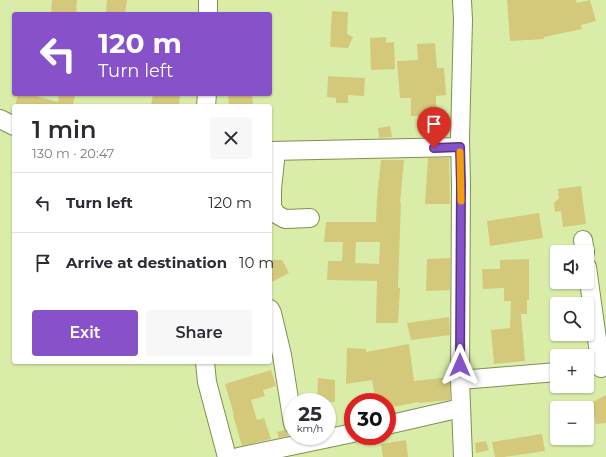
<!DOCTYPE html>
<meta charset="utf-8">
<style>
body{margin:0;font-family:Montserrat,sans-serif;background:#f7f7f7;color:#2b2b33;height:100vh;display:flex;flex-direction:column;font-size:15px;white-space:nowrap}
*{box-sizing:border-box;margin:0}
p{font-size:13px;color:#7c7c81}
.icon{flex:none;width:22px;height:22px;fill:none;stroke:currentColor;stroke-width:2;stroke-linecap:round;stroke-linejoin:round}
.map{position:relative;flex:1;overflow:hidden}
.details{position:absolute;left:12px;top:104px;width:260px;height:260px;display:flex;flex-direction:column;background:#fff;border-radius:4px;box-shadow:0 1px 3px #0004}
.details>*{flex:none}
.hud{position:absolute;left:12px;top:12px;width:260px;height:84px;border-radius:4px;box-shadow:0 1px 3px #0004;background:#8751c9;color:#fff;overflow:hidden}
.tools{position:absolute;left:550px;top:245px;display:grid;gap:8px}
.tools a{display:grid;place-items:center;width:44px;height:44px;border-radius:4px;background:#fff;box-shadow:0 1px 3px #0004;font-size:20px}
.speed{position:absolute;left:284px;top:393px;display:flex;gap:8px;font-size:20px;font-weight:700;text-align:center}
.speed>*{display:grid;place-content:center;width:52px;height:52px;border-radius:50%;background:#fff;box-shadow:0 1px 3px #0004;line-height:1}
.speed small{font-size:10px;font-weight:400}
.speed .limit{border:6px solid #d22;background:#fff;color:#111}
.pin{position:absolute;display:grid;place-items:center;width:34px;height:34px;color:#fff;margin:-41px -17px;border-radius:50% 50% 50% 0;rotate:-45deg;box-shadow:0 0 4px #0007}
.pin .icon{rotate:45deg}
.me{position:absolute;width:44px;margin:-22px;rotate:0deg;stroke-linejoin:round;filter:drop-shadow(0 0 3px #0008)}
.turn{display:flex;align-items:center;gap:14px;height:84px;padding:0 20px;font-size:18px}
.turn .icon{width:52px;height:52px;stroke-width:2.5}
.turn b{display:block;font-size:28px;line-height:34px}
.round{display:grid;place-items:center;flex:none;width:42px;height:42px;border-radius:4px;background:#f7f7f7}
.overview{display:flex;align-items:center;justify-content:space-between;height:68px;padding:0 20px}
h1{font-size:24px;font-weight:600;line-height:30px}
.button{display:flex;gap:8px;margin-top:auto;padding:8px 20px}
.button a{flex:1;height:46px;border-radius:4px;background:#8751c9;color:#fff;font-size:16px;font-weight:600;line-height:46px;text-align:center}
.button a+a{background:#f7f7f7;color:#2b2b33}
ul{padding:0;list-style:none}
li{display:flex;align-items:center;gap:12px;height:60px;padding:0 20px;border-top:1px solid #e1e1e2}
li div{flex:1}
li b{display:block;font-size:15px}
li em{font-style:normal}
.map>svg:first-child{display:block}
.building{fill:#d4c97b;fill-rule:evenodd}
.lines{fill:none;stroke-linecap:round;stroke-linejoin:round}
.minor-casing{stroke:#7f9050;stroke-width:20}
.minor{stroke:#fff;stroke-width:18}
.route-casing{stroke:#583583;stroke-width:10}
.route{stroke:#8751c9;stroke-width:7}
.slow{stroke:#f59e0b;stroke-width:7}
</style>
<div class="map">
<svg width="606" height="457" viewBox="0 0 606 457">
<rect width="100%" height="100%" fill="#d9eda9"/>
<!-- building -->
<g class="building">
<polygon points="52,0 77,0 76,14 51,14"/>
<polygon points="107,0 127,0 125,14 106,14"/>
<polygon points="507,0 576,0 577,3 590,0 596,21 581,25 582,29 544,37 544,39 510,41"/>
<polygon points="332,11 348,12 347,34 353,37 348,48 330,47"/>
<polygon points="386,37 386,43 394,42 395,69 371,70 370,38"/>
<polygon points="435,43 437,68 444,68 446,95 436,96 436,116 411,116 411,98 400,98 397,61 418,60 417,44"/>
<polygon points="328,76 365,78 364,96 348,95 348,103 336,103 336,98 327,97"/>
<polygon points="18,94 29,94 58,102 59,94 75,94 73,106 15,106"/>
<polygon points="153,94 180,94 179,106 151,106"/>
<polygon points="228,94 252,94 253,106 229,106"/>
<polygon points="390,126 392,137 379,138 378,128"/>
<polygon points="428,158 449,158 450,204 425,204"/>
<path d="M381,160H404L400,203H401L398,288H400L398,323H376L377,281L327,280L328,261H342L343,242H324L326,222H376L377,198ZM356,242H380L379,264L355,263Z"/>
<polygon points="581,186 586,224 563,227 561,211 555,212 554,203 559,198 558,189"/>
<polygon points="539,213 543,238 490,246 487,221"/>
<polygon points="450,258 450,290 426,291 427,259"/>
<polygon points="529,259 529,300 527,300 527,314 521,314 525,361 494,364 491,330 510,328 511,301 504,301 504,288 483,289 482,269 500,269 500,260"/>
<polygon points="270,260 282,260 289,273 270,283"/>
<polygon points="449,317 450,335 411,340 407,323"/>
<polygon points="409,344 414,381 450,377 450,400 419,403 419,402 387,408 387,402 376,402 372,380 346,384 347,348 366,349 366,352"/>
<polygon points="271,370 276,386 263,390 265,396 251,400 257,420 264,418 271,439 242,446 233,415 234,415 225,384"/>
<polygon points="318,378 335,380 335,402 317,402"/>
<polygon points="606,395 606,423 596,424 591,403"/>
<polygon points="285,430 287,432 288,436 279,438 277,432"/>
<polygon points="542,434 545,451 504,457 495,457 492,442"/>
<polygon points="406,440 408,457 383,457 381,444"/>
<polygon points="486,441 489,450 476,453 475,443"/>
</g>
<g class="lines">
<defs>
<g id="minor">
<polyline points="462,0 463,20 460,138 461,185 460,380 463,457"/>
<polyline points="208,14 208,0"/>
<polyline points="206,106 207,94"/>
<polyline points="0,119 14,126"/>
<polyline points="270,151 460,147"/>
<polyline points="276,151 272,189 272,207 276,214 285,219 310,218"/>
<polyline points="583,240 585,252"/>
<polyline points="587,267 601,368"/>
<polyline points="270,309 272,313 282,355 293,424"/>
<polyline points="205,362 207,382 227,457"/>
<polyline points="460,380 557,372"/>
<polyline points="387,425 461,408"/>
<polyline points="238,457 353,433"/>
</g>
</defs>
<!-- minor casing -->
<use href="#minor" class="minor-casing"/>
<!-- minor -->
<use href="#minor" class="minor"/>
</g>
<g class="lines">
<defs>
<polyline id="route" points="434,148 460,147 461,185 460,365"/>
</defs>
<!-- route casing -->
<use href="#route" class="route-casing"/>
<!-- route -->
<use href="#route" class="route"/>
<!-- slow -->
<polyline class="slow" points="460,152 461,201"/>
</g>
</svg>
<div class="tools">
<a><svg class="icon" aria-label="sound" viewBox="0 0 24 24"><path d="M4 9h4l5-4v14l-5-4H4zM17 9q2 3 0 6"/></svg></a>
<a><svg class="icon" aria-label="search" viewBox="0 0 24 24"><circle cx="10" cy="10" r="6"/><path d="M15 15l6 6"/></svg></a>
<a>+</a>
<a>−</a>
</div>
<div class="speed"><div>25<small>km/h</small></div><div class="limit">30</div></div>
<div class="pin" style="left:434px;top:148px;background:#d93025"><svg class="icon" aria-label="arrive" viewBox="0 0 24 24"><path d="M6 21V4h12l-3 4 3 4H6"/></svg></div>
<svg class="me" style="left:460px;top:365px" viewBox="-20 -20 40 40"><path d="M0-17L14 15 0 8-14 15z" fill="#8751c9" stroke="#fff" stroke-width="4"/></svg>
<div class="hud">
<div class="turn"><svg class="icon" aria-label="left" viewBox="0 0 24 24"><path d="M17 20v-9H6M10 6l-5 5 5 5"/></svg><div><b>120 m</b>Turn left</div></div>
</div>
<section class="details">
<div class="overview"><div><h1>1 min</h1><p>130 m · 20:47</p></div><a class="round"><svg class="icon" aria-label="close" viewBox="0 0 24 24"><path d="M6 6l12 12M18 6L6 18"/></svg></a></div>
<ul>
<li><svg class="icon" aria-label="left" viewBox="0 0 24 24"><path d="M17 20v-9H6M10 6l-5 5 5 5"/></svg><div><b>Turn left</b></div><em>120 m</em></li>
<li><svg class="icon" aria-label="arrive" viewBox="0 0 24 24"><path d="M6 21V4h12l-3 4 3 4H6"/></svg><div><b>Arrive at destination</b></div><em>10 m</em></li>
</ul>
<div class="button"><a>Exit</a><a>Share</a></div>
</section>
</div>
